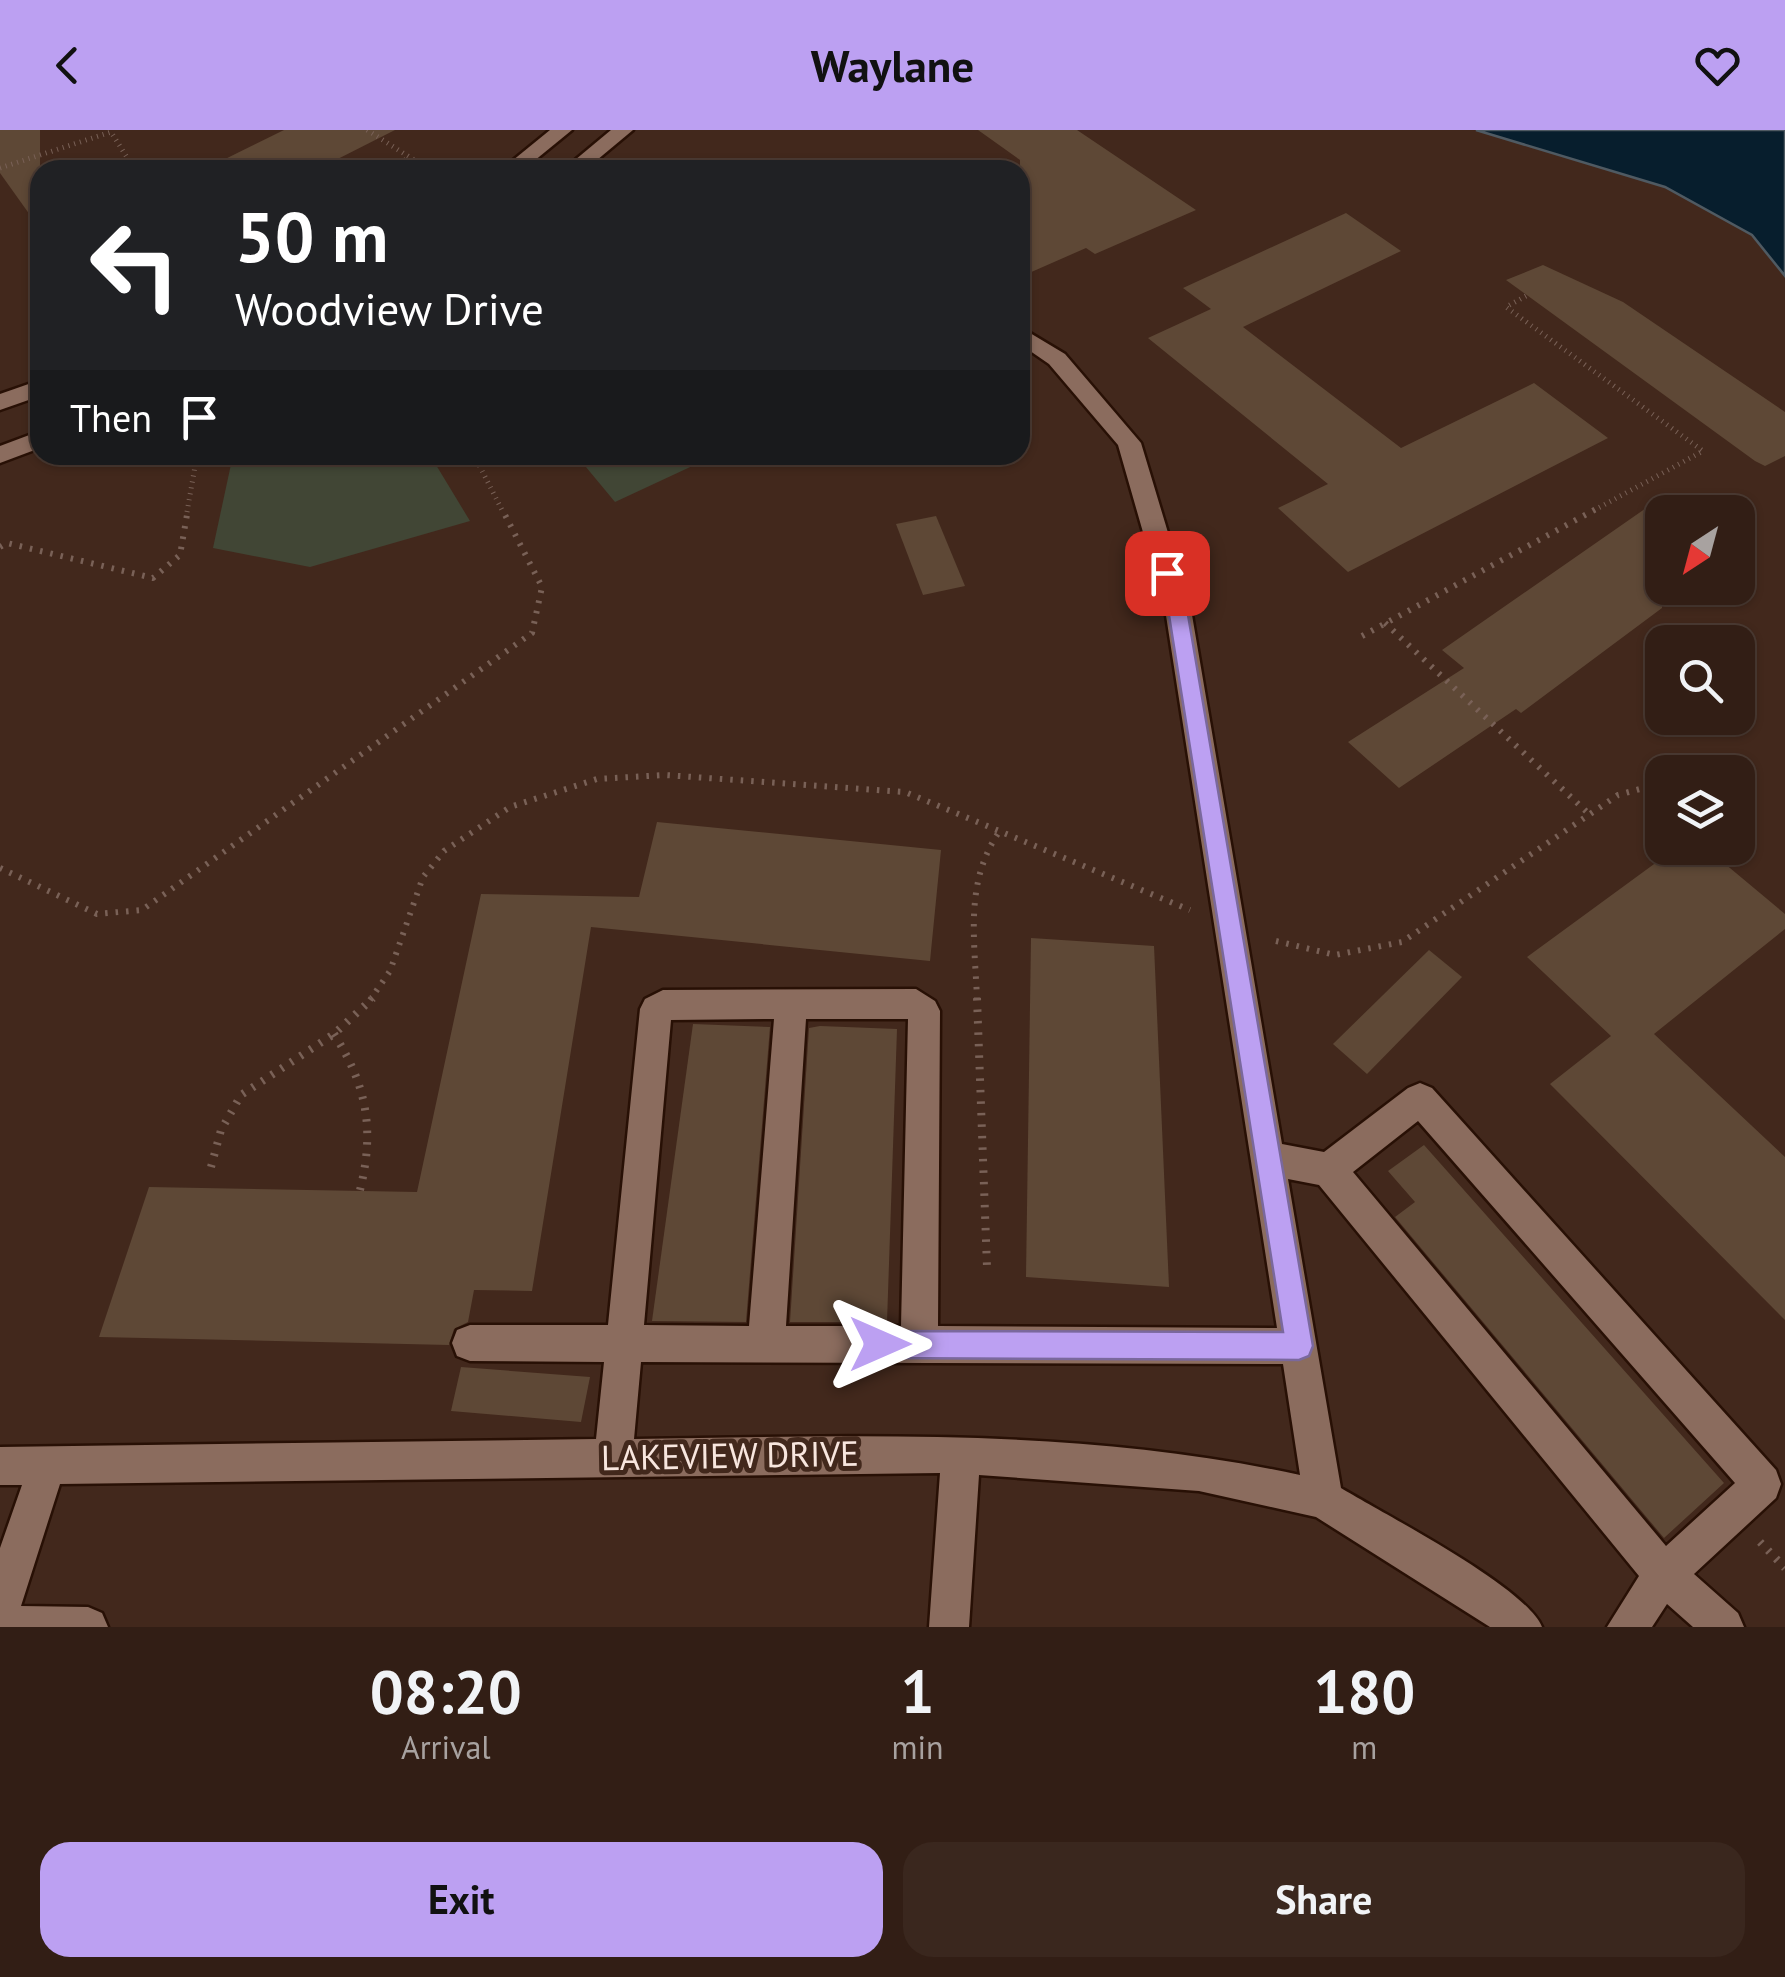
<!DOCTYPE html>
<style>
body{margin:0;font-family:"PT Sans",sans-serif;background:#3a271e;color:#f1f3f6;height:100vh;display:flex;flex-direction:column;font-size:38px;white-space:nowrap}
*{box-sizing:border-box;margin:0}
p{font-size:32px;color:#a8a2a0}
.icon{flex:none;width:55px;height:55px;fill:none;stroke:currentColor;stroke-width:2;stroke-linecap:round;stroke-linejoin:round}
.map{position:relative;height:1497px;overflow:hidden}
.sheet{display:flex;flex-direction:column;background:#321e15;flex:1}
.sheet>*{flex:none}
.top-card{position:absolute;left:30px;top:30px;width:1000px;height:305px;border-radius:30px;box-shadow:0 2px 8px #0004,0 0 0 2px #4d3c34;background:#202124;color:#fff;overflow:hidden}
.needle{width:65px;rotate:216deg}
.buttons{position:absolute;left:1645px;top:365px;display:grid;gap:20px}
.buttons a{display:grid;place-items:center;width:110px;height:110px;border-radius:20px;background:#321e15;box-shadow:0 2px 8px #0004,0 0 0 2px #4d3c34;font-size:50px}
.pin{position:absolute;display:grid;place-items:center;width:85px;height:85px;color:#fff;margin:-42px;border-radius:20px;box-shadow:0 5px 15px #0006}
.me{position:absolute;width:110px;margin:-55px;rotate:90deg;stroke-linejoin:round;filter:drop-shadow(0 0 8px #0008)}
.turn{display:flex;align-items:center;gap:35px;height:210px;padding:0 40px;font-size:45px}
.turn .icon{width:130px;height:130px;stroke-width:2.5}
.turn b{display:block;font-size:70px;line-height:85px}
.then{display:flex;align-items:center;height:95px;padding:0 40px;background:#0003;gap:20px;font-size:38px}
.eta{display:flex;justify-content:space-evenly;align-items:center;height:170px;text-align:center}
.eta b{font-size:60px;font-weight:700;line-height:70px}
.primary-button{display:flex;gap:20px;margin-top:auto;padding:20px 40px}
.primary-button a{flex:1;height:115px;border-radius:30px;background:#bca0f2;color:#111;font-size:40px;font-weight:700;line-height:115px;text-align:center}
.primary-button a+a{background:#3a271e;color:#f1f3f6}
header{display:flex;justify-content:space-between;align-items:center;height:130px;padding:0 40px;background:#bca0f2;color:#111;font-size:45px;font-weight:700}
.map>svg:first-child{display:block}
.green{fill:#414635}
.water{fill:#071e2d;stroke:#4f5a62;stroke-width:2.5}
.building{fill:#5e4836}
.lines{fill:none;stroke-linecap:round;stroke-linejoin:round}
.minor-casing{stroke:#281005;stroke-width:5}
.path-far2{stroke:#796157;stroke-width:5;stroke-dasharray:1 5;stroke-linecap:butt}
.path-far1{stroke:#796157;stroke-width:6;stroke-dasharray:2.5 8;stroke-linecap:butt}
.path{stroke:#796157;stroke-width:8;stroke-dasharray:2.5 9;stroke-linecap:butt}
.minor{fill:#8b6c5e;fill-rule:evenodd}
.route{fill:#bca0f2;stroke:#7a689d;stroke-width:2.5}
.labels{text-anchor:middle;stroke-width:10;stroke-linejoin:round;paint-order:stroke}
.near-street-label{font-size:35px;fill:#f8e6de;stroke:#42281c}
</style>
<header><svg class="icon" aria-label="back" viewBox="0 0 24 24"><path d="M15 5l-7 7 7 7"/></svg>Waylane<svg class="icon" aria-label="heart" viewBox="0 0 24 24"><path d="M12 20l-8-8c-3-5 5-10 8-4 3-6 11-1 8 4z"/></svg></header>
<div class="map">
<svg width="1785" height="1497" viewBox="0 0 1785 1497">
<rect width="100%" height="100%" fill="#42281c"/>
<!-- green -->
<g class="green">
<polygon points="233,325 430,325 470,391 310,437 213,418"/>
<polygon points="576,325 716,325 615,372"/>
</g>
<!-- water -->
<polygon class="water" points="1476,0 1785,0 1785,146 1752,105 1665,57"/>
<!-- building -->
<g class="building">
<polygon points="0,0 40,0 40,99 0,43"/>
<polygon points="284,0 395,0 316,40 203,40"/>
<polygon points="978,0 1077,0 1196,80 1095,124 1086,118 1020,147 1020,30"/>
<polygon points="1346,83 1401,121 1243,197 1401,318 1534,253 1608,308 1348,442 1278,378 1328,354 1148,208 1211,179 1183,158"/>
<polygon points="1543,135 1623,172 1785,282 1785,326 1765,336 1755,331 1506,150"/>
<polygon points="1662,367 1662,478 1521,583 1516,579 1399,658 1348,612 1464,538 1442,520"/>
<polygon points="936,386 965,456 923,465 896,394"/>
<polygon points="657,692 941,720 930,831 591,797 532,1161 474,1160 468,1192 454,1199 449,1215 99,1207 149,1057 417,1062 481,764 639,767"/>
<polygon points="1676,718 1706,718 1785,784 1785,799 1654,904 1785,1027 1785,1190 1550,954 1611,906 1527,827"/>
<polygon points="1031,808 1154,816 1169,1157 1026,1147"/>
<polygon points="1429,820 1462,847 1367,944 1333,914"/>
<polygon points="693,894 770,897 746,1192 652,1191"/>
<polygon points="820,896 897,899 887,1192 790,1192 809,898"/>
<polygon points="1424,1015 1724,1353 1664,1408 1395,1087 1415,1072 1388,1041"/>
<polygon points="461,1237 590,1247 581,1292 451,1281"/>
</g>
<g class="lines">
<defs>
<g id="minor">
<polygon points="550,0 572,0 523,40 501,40"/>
<polygon points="611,0 633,0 585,40 563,40"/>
<path d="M1020,197L1065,224L1141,313L1191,479L1282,1014L1324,1022L1408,958L1420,953L1432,958L1776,1340L1781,1354L1776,1368L1694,1444L1738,1483L1744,1497H1693L1667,1474L1652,1497H1607L1639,1446L1319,1055L1288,1049L1341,1358C1384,1384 1526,1457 1542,1497H1490L1316,1387L1199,1361L979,1345L969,1497H929L940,1343L60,1354L21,1476L88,1477L102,1483L108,1497H0V1418L22,1355H0V1317L596,1309L604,1232L470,1231L457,1226L452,1213L457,1200L470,1195H608L640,879L645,869L663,860L916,859L935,871L940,881L938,1196L1277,1198L1165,479L1118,315L1049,234L1020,214ZM774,889L749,1196L644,1195L671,890ZM806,889H908L901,1196H786ZM1418,991L1735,1353L1666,1416L1353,1042ZM641,1232L1283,1234L1300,1345C1080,1297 858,1306 634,1309Z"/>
<polygon points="40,250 40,266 0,280 0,264"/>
<polygon points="40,301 40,318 0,333 0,316"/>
</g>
</defs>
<!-- minor casing -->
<use href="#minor" class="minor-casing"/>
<!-- path-far2 -->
<g class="path-far2">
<polyline points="367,0 430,40"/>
<polyline points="0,38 111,2 135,40"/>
<polyline points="383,40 409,28"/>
<polyline points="1526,166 1506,177 1703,321 1591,382"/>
<polyline points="474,325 503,382"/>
<polyline points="187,382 197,325"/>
</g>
<!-- path-far1 -->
<g class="path-far1">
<polyline points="0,417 7,413 153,448 180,425 188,379"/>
<polyline points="1385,493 1589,684"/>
<polyline points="1362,506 1596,379"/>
<polyline points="1701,642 1714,636"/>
<polyline points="0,738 97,784 142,780 532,503 542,457 502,379"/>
<polyline points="1276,811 1335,825 1402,812 1618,665 1662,653"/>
<polyline points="370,870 390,841 423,747 444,721 510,677 597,649 665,645 905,662 1190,780"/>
<path d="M977,870C975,811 964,753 999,702"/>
</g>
<!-- path -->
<g class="path">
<polyline points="977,868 987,1137"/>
<path d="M334,904C367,956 375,1000 360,1060"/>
<polyline points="211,1037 221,1000 241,965 334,904 373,868"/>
<polyline points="1760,1412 1785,1438"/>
</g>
<!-- minor -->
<use href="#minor" class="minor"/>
</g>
<!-- route -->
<polygon class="route" points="1167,436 1177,443 1187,479 1313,1216 1309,1226 1299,1230 880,1228 871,1224 867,1214 871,1205 880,1201 1283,1202 1168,479 1157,443"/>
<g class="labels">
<!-- near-street labels -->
<g class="near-street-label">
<text transform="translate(730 1326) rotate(-1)" y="12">LAKEVIEW DRIVE</text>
</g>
</g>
</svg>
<div class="buttons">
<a><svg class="needle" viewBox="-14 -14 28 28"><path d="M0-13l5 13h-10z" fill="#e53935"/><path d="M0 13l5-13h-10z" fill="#a8a2a0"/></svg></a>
<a><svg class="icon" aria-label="search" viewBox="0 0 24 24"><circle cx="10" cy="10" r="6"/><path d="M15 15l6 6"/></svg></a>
<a><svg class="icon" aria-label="layers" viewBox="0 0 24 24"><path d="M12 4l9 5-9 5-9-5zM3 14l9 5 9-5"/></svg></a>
</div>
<div class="pin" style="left:1167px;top:443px;background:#d93025"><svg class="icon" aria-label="arrive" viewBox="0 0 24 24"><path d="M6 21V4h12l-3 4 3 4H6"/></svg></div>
<svg class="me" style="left:880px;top:1214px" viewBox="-20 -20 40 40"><path d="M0-17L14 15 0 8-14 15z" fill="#bca0f2" stroke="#fff" stroke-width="4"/></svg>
<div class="top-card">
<div class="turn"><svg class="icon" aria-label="left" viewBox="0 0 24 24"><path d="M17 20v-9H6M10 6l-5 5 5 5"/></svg><div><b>50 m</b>Woodview Drive</div></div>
<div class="then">Then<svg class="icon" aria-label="arrive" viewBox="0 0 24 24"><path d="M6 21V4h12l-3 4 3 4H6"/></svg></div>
</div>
</div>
<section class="sheet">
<div class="eta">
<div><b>08:20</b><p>Arrival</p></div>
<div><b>1</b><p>min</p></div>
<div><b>180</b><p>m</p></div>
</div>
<div class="primary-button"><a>Exit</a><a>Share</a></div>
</section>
